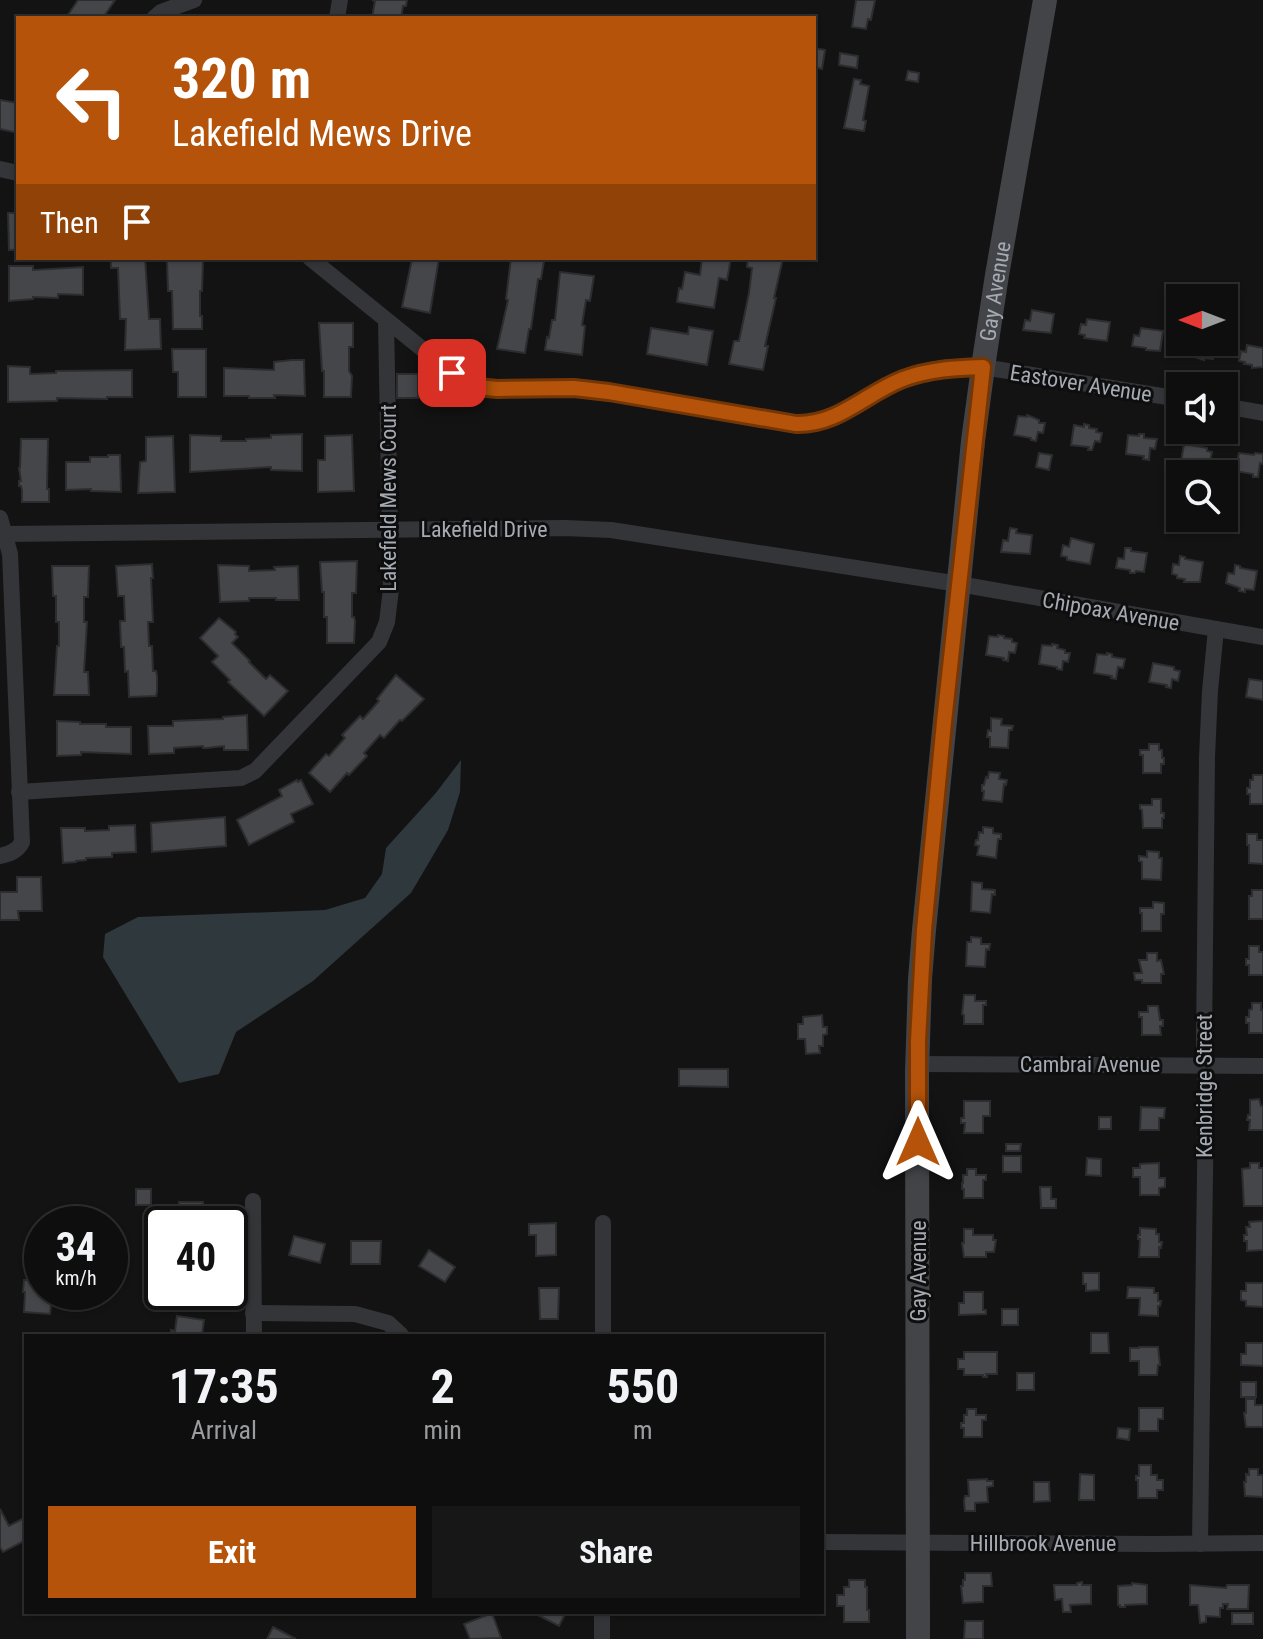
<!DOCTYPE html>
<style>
body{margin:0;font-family:"Roboto Condensed",sans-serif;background:#171718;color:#f1f3f6;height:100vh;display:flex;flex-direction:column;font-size:30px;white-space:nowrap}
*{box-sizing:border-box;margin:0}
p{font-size:26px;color:#9b9c9e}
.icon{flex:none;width:44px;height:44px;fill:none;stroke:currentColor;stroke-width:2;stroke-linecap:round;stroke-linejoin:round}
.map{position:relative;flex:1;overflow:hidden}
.details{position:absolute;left:24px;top:1334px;width:800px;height:280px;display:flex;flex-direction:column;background:#0e0e0f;border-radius:0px;box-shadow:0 2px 6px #0004,0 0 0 2px #2e2e2f}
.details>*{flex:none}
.banner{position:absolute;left:16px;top:16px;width:800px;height:244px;border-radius:0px;box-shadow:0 2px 6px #0004,0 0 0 2px #2e2e2f;background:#b45309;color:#fff;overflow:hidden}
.needle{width:52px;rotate:270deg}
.controls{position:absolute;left:1166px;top:284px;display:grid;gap:16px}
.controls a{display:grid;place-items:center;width:72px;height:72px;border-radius:0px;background:#0e0e0f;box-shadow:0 2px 6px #0004,0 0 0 2px #2e2e2f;font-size:40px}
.speed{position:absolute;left:24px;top:1206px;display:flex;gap:16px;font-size:40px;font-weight:700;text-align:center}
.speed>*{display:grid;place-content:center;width:104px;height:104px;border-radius:50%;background:#0e0e0f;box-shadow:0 2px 6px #0004,0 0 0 2px #2e2e2f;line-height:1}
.speed small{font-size:20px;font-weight:400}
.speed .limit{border:4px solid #111;border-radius:12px;background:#fff;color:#111}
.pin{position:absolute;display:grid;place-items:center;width:68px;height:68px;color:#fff;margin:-34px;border-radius:16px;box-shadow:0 4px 12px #0006}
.me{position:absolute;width:88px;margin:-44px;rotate:0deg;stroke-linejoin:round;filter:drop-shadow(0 0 6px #0008)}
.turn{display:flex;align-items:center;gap:28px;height:168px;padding:0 24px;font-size:36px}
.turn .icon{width:104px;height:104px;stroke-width:2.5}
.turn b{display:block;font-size:56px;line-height:68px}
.then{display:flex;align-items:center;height:76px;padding:0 24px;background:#0003;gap:16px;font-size:30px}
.eta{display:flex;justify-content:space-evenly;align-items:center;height:136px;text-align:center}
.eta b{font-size:48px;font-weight:700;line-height:56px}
.action{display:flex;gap:16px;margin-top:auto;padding:16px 24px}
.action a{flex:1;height:92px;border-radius:0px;background:#b45309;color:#fff;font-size:32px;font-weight:700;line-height:92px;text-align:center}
.action a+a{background:#171718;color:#f1f3f6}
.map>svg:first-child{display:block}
.water{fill:#2f383d}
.building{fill:#444649;stroke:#2d2d30;stroke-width:2}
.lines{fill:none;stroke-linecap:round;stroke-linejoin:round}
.street{stroke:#343539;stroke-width:16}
.secondary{stroke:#424448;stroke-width:24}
.route-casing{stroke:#753606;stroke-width:20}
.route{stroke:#b45309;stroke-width:14}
.labels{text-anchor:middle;stroke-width:6;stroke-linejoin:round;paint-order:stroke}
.street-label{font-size:22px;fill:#a5aab3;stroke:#0e0e0f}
</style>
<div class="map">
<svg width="1263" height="1639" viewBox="0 0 1263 1639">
<rect width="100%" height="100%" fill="#131314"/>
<!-- water -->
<polygon class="water" points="461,760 460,792 448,830 411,893 313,981 236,1032 219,1074 179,1083 103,957 105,934 138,917 325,910 365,898 382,874 386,848 435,794"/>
<!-- building -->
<g class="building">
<polygon points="78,0 115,0 103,18 66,18"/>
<polygon points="372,0 407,0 406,6 403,6 401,18 372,18 375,1"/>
<polygon points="856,0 875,0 871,20 868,19 866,29 852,27"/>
<polygon points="814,48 825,50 822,69 814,67"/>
<polygon points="840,53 858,56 857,68 839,65"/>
<polygon points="908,71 919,73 918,82 906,80"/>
<polygon points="854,79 861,80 860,84 869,86 863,120 866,121 864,131 844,128"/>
<polygon points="0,100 18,103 18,133 0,129"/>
<polygon points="8,213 18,213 18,250 9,250"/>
<polygon points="111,258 145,258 149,319 160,319 161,349 125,350 126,319 120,319 118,268 111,268"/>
<polygon points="410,258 439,258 430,313 402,307 412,259"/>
<polygon points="511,258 547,258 546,261 544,261 541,279 538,279 531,329 529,329 525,353 497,349 508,300 506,299"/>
<polygon points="702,258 731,258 727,280 719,278 714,308 677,302 679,288 682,289 685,272 700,275"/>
<polygon points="748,258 783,258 774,298 776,298 765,346 768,346 763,370 729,364 734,341 739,341 749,293 752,268 747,267"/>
<polygon points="203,260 202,291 200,291 200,316 202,316 202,329 173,329 172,291 168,291 167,261"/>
<polygon points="9,266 33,266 33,270 83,267 83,295 58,294 58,298 33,297 33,299 9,301"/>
<polygon points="560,272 594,276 590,301 586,300 582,325 585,326 582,355 545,350 547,337 549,338 552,320 555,320"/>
<polygon points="1032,310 1054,314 1051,333 1023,330 1025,320 1030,321"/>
<polygon points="1087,319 1110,322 1107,341 1084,338 1085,335 1079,334 1081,324 1086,325"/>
<polygon points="319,323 353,323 353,347 349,347 349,371 352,376 351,397 324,397 324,371 322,371"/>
<polygon points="689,327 713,331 707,365 647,354 651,328 688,334"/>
<polygon points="1141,328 1163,331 1160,351 1146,350 1146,348 1132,346 1134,335 1139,336"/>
<polygon points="1187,342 1216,342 1213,359 1204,358 1204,360 1192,356 1192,353 1186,352"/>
<polygon points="1247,345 1263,348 1263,367 1252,368 1252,365 1244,364 1245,362 1239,361 1241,351 1246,352"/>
<polygon points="172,349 206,349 206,397 178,397 178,372 173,372"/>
<polygon points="292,360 304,360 305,396 274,395 275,398 249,398 249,396 224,396 224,368 274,370 274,362"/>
<polygon points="8,366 30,367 30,374 56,373 56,371 132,370 132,397 107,397 107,399 57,398 57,401 8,402"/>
<rect x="397" y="374" width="21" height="24"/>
<polygon points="1027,415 1039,420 1039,423 1045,423 1043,433 1038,432 1036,441 1031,440 1031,438 1014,435 1018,416 1027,417"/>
<polygon points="1084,424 1089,425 1089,428 1097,429 1096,432 1102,433 1100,442 1095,441 1092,450 1088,450 1089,447 1071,445 1074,425 1084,427"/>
<polygon points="302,434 302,471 271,470 271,467 190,472 190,435 221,436 221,441 246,441 246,439 271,438 271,435"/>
<polygon points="1139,434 1144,434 1144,438 1157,439 1155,449 1150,448 1149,460 1143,459 1144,456 1126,454 1128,435 1139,436"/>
<polygon points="352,435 354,491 318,492 318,460 325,460 325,436"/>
<polygon points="173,436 175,492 138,493 140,462 146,461 146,437"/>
<polygon points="21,439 48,439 47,489 49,489 49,502 22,502 22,490 21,486 19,486 19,481 21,481 19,468 20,468"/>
<polygon points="1184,444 1207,448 1207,451 1212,452 1210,461 1204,460 1203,469 1198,468 1199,465 1181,462"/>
<polygon points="1039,453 1052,455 1049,470 1036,467"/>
<polygon points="1239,453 1254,455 1255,453 1263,454 1263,464 1260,463 1258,477 1253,477 1253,474 1235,471"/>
<polygon points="108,455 120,455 121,492 91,491 91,489 66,490 66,462 90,462 90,457 108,457"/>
<polygon points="1010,528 1017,529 1016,533 1032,535 1030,554 1001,552 1003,540 1008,541"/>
<polygon points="1071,538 1094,544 1090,564 1067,560 1067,557 1061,556 1063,545 1069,547"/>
<polygon points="1125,548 1131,548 1131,551 1147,553 1144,572 1136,571 1135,573 1130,573 1130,570 1116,568 1118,558 1124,559"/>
<polygon points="1180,556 1185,557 1185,559 1203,562 1200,582 1184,582 1185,579 1177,578 1177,575 1172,574 1173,564 1179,565"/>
<polygon points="357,561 356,593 352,593 352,617 354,617 355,621 354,643 327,643 327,617 324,617 324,592 322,592 320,562"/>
<polygon points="152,564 153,578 151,578 153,622 148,622 149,646 152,646 153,671 156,671 157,676 157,692 156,696 129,697 128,671 125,672 124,647 121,647 120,621 125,621 124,596 118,596 116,566"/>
<polygon points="218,565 249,566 249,571 275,570 274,567 298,566 299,600 276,600 276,598 249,598 249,601 220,602"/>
<polygon points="1235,565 1240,566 1240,568 1257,571 1254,590 1245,589 1245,592 1239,591 1240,588 1226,583 1228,573 1234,574"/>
<polygon points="52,566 89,566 88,597 84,597 84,622 87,622 84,672 88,672 89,695 54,695 57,646 59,646 59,622 56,622 56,596 53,596"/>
<polygon points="219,618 236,632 235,634 238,637 232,643 250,661 249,662 266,679 270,675 288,691 264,716 228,682 230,680 212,662 218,656 200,638"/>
<polygon points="998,635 1004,636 1004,638 1012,639 1012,642 1017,643 1015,653 1009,652 1008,661 1003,660 1004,658 986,655 989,636 998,637"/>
<polygon points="1052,644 1058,645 1057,648 1065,650 1065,653 1070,653 1068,662 1063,661 1062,670 1057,669 1057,667 1039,664 1042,645 1052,646"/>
<polygon points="1107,653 1112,654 1112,657 1125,659 1123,668 1118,667 1116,679 1111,678 1112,676 1094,673 1097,654 1107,655"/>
<polygon points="1153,663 1174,667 1174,670 1180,671 1178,681 1172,679 1171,688 1166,687 1167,685 1149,682"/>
<polygon points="396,675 424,699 402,721 400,720 384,738 380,735 364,753 367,756 349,775 347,773 330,792 309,773 326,754 329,756 345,738 342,735 360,716 363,719 379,701 377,699"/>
<polygon points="1249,679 1263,681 1263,700 1246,697"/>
<polygon points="247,715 248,750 224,750 224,746 207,748 203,748 203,746 174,748 174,753 149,754 148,726 173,726 173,721 223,719 223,717"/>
<polygon points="991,718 1002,719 1001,725 1013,726 1012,730 1009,730 1008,748 990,747 990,737 987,737 988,730 991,731"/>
<polygon points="57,721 80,722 80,724 106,724 106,727 131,727 131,754 81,752 81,755 57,756"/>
<polygon points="1149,744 1159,744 1159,750 1162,750 1162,758 1164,758 1164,764 1161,764 1161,773 1143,773 1143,755 1140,755 1140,750 1149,750"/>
<polygon points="989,772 1000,773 999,779 1007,780 1006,785 1004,784 1002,802 983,800 984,791 982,791 982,785 984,785 986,777 988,778"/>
<polygon points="1253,775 1263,775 1263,804 1250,804 1250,794 1247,794 1247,788 1250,788 1250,780 1253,780"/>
<polygon points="297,780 298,782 301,780 313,804 291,814 294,822 249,845 237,820 282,796 279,790"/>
<polygon points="1152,799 1161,799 1161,813 1164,813 1164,818 1162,818 1162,828 1143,828 1142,810 1140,809 1140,805 1152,805"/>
<polygon points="225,817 226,846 152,852 151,823"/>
<polygon points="135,825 136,852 112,853 112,857 86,858 86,860 76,861 76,862 63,863 61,828 85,828 85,831 109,830 109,826"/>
<polygon points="983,827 993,828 993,833 1001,834 1001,839 998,839 996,858 977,855 979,846 975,845 976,840 978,840 979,832 983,833"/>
<polygon points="1247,834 1257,834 1257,840 1263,840 1263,864 1249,863 1249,845 1247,845"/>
<polygon points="1147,851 1159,852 1159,858 1162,858 1161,880 1142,879 1142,862 1139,861 1139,856 1147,857"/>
<polygon points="17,877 41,877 42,911 18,911 19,920 0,920 0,892 17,892"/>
<polygon points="972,882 982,883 982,889 995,890 995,895 992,894 990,913 971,911"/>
<polygon points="1252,890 1263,890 1263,919 1249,919 1249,896 1252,896"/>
<polygon points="1153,902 1164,903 1164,914 1161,914 1161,931 1142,931 1142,913 1140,913 1140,908 1153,908"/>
<polygon points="971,937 981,938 981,944 990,944 989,950 986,949 985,967 966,966 967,942 971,942"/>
<polygon points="1249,946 1259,946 1259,952 1263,952 1263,975 1249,975 1249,965 1246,965 1246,959 1249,959"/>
<polygon points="1147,953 1157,953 1157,961 1161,960 1164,974 1161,974 1161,983 1142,983 1142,980 1135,980 1134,973 1142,973 1139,960 1147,960"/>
<polygon points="964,995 975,995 975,1001 986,1001 986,1005 983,1005 983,1024 964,1024 964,1015 962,1014"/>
<polygon points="1252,1003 1261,1003 1261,1010 1263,1010 1263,1033 1249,1033 1249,1023 1246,1023 1246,1017 1249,1017 1249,1010 1252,1009"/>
<polygon points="1148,1006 1158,1006 1160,1020 1163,1020 1163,1026 1160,1026 1161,1035 1142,1035 1142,1017 1139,1017 1139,1012 1148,1012"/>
<polygon points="822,1015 823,1027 827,1027 827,1034 823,1035 823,1046 819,1046 820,1053 806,1054 805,1039 798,1039 798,1024 803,1024 803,1017"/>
<polygon points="679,1069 728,1069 728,1087 679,1086"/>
<polygon points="1259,1099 1261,1106 1263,1106 1263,1130 1249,1130 1250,1120 1247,1120 1248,1115 1250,1115 1250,1100"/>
<polygon points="964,1101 990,1101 990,1116 983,1116 983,1133 964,1133 965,1123 961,1123 961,1118 964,1118"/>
<polygon points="1141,1107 1165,1108 1164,1118 1159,1118 1159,1130 1140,1130"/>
<rect x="1099" y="1117" width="12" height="12"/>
<polygon points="1006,1144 1021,1144 1020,1151 1006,1151"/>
<rect x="1003" y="1156" width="18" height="16"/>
<polygon points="1087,1158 1101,1159 1101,1176 1086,1175"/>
<polygon points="1159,1163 1159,1178 1165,1178 1165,1187 1159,1188 1159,1195 1140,1195 1140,1177 1133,1177 1133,1168 1140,1168 1140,1164"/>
<polygon points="1250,1163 1259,1163 1259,1168 1263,1168 1263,1206 1244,1206 1242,1169 1250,1168"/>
<polygon points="967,1169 976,1169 976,1175 986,1175 986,1180 983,1180 983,1198 964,1198 964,1189 962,1189 962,1183 963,1183 963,1175 967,1175"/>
<polygon points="1040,1187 1051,1187 1051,1199 1056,1199 1056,1208 1041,1208"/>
<rect x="136" y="1189" width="15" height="16"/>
<polygon points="179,1202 203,1202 204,1222 203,1224 180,1224"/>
<polygon points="1263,1221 1263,1250 1247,1251 1247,1241 1244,1241 1244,1235 1247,1235 1246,1227 1250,1227 1249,1222"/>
<polygon points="556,1223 556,1255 536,1256 536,1235 529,1235 529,1224"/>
<polygon points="1140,1228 1156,1229 1156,1234 1159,1234 1159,1242 1162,1242 1161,1248 1159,1247 1159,1257 1139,1257 1140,1239 1138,1239 1138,1235 1140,1235"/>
<polygon points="964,1229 973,1229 973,1235 993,1235 993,1240 996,1240 994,1252 986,1252 986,1257 964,1257 962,1243 964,1243"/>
<polygon points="294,1236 325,1244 320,1263 289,1255"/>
<polygon points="351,1241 381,1241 380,1264 351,1264"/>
<polygon points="429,1250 455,1267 445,1282 419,1266"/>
<polygon points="30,1251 42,1252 42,1292 55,1292 54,1297 52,1297 50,1314 24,1312 25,1292 23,1292 24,1280 27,1280"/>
<polygon points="1083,1273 1099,1273 1099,1290 1086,1291 1086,1284 1083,1284"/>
<polygon points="1246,1283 1263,1283 1263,1307 1246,1306 1246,1301 1241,1300 1241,1291 1246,1291"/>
<polygon points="1128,1287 1154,1288 1154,1293 1158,1293 1158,1301 1161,1301 1160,1306 1158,1306 1158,1316 1139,1315 1140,1298 1127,1298"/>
<polygon points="539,1288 559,1288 558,1319 540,1319"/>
<polygon points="964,1292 983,1292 983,1310 986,1310 986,1314 959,1315 959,1303 964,1303"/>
<rect x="1002" y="1309" width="16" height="16"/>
<polygon points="177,1316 204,1320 202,1335 204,1336 171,1336 171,1330 175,1331"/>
<polygon points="1091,1333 1108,1333 1109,1353 1091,1353"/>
<polygon points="1246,1343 1263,1343 1263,1366 1241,1365 1241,1354 1246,1354"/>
<polygon points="1139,1347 1158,1347 1160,1365 1158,1365 1157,1375 1139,1375 1139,1361 1130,1361 1130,1348 1139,1348"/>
<polygon points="964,1352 997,1352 997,1374 986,1374 987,1377 983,1377 983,1375 964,1375 964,1369 958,1369 958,1359 964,1359"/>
<rect x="1017" y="1373" width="17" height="17"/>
<rect x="1241" y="1382" width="15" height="15"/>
<polygon points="1246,1399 1255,1399 1255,1405 1263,1405 1263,1427 1246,1427 1244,1413 1246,1413"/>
<polygon points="1139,1408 1163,1408 1163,1419 1158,1419 1158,1431 1139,1431"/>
<polygon points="967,1409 976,1409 976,1415 986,1415 986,1420 982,1420 982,1437 964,1437 964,1428 961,1428 961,1423 964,1423 964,1415 967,1415"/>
<polygon points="1118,1428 1130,1429 1129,1440 1117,1438"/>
<polygon points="1139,1465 1151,1465 1151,1475 1157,1475 1157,1480 1163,1480 1163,1490 1157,1490 1157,1498 1138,1498 1138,1480 1136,1480 1136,1476 1139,1476"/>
<polygon points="1249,1469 1258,1469 1258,1475 1263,1475 1263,1497 1245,1496 1244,1482 1246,1482 1246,1474 1249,1475"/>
<polygon points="1080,1474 1094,1475 1094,1500 1079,1500"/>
<polygon points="987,1479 987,1481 993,1481 993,1486 987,1487 988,1502 975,1503 975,1511 965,1511 964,1501 965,1496 969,1496 968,1480"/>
<polygon points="1034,1482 1049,1482 1050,1501 1034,1502"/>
<polygon points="0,1509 9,1526 26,1517 26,1540 3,1552 0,1547"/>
<polygon points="965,1573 991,1573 992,1586 983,1586 983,1602 963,1603 961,1586 963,1586 963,1580 965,1580"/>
<polygon points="849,1580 865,1580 865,1587 867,1587 867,1610 869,1610 869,1622 844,1622 844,1606 837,1606 837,1595 844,1595 844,1587 849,1587"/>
<polygon points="1082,1582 1082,1585 1091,1585 1091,1604 1070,1605 1071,1612 1063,1612 1062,1599 1055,1600 1054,1585 1077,1585 1077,1583"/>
<polygon points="1132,1583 1147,1585 1147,1604 1125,1605 1125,1607 1120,1607 1120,1605 1118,1605 1118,1586 1132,1585"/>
<polygon points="1190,1585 1226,1588 1227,1585 1249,1585 1248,1609 1227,1609 1228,1604 1223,1604 1223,1608 1220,1608 1220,1617 1206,1616 1206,1622 1200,1623 1198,1605 1190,1605"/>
<polygon points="532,1612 566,1612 559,1626"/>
<polygon points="492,1613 501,1638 470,1639 464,1624"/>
<rect x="1232" y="1613" width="21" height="11"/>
<polygon points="965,1621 983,1621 983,1639 964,1639"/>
<polygon points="273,1627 296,1639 267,1639"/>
</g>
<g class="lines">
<!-- street -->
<g class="street">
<polyline points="154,18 161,12 194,0"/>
<polyline points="337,18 340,0"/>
<polyline points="0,169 18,173"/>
<polyline points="310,258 452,373 468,383 478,387 497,389 574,388 609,392 796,424 821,422 902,379 931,370 947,367 983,367 1180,399"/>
<polyline points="1224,406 1263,413"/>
<path d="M0,518L10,554L22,842C18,851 9,854 0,856"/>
<polyline points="5,534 453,529 565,528 611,530 959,584 1263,637"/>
<polyline points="19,792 241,778 255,771 379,642 387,622 391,589 386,321"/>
<polyline points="918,1064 1263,1066"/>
<polyline points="253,1201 254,1336"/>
<polyline points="253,1313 355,1314 388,1323 401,1335"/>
<polyline points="603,1336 603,1223"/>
<polyline points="822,1542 1156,1544 1263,1543"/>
<polyline points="1200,1544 1206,1099 1204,1041 1207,757 1210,691 1216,629"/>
<polyline points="602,1639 602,1612"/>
</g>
<!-- secondary -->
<path class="secondary" id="s1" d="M918,1639L917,1072L920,979L924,930L973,441L983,367L997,275L1045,0"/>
</g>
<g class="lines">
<defs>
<path id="route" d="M452,373L478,387L497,389L574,388L609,392L796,424C839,425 866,393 903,379C930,369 955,368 983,367L944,722L924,930L918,1041V1142"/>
</defs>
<!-- route casing -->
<use href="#route" class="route-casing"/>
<!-- route -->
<use href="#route" class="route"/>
</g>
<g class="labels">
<!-- street labels -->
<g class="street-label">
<text dy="8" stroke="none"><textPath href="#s1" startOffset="1352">Gay Avenue</textPath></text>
<text transform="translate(1081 383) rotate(9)" y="8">Eastover Avenue</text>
<text transform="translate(388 498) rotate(-90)" y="8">Lakefield Mews Court</text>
<text x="484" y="537">Lakefield Drive</text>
<text transform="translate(1111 611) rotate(10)" y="8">Chipoax Avenue</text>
<text x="1090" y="1072">Cambrai Avenue</text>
<text transform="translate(1204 1086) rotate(-90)" y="8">Kenbridge Street</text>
<text transform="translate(918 1271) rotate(-90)" y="8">Gay Avenue</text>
<text x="1043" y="1551">Hillbrook Avenue</text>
</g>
</g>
</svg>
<div class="controls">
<a><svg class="needle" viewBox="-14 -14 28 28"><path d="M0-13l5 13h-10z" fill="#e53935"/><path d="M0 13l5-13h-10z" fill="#9b9c9e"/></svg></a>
<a><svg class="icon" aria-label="sound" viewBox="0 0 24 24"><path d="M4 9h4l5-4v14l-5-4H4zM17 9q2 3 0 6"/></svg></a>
<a><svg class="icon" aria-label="search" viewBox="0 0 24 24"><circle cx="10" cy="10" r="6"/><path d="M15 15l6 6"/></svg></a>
</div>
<div class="speed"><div>34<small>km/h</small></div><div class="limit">40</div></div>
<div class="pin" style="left:452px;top:373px;background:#d93025"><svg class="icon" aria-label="arrive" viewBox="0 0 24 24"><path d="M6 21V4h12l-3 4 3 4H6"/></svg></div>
<svg class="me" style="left:918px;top:1142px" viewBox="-20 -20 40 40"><path d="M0-17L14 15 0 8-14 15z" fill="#b45309" stroke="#fff" stroke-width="4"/></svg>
<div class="banner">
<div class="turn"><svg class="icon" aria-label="left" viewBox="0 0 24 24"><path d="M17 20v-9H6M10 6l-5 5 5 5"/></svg><div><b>320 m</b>Lakefield Mews Drive</div></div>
<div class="then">Then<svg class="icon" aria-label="arrive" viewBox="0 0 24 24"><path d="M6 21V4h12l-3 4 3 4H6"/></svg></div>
</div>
<section class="details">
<div class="eta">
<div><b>17:35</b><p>Arrival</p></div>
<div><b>2</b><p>min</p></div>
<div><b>550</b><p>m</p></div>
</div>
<div class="action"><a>Exit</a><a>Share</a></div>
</section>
</div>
